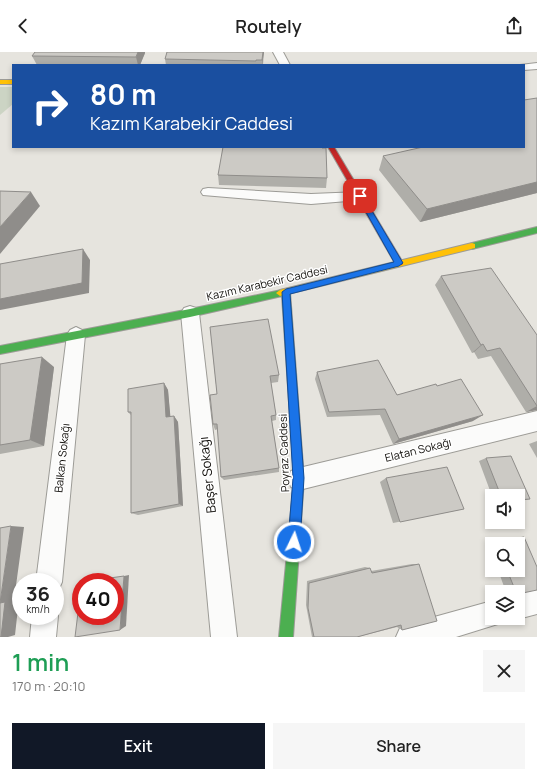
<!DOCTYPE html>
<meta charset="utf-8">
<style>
body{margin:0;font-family:Manrope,sans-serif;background:#f6f6f6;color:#222;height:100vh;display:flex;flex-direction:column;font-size:15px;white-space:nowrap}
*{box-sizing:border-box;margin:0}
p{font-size:13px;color:#767676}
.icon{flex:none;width:22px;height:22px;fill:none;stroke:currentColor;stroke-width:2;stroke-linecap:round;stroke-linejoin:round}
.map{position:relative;height:585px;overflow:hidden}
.sheet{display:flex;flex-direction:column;background:#fff;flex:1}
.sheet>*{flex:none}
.banner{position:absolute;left:12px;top:12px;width:513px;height:84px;border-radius:0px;box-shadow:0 2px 6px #0003;background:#1a4fa0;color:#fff;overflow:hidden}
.controls{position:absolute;left:485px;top:437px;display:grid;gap:8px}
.controls a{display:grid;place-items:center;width:40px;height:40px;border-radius:0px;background:#fff;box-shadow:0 2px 6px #0003;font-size:20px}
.speed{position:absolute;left:12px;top:521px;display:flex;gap:8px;font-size:20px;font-weight:700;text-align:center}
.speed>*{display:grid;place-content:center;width:52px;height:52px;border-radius:50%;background:#fff;box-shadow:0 2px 6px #0003;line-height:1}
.speed small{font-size:10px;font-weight:400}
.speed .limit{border:6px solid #d22;background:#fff;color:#111}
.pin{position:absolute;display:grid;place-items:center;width:34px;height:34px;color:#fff;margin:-17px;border-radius:8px;box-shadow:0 2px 6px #0006}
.me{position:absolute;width:44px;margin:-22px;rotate:4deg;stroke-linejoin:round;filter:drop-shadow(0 0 3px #0008)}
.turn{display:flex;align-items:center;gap:14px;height:84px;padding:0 12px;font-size:18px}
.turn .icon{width:52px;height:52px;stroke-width:2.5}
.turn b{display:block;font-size:28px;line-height:34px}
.round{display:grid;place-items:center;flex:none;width:42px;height:42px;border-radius:0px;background:#f6f6f6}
.summary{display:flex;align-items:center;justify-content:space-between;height:68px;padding:0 12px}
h1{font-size:24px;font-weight:600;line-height:30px;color:#1e9e55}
.button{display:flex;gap:8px;margin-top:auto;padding:8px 12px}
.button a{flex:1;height:46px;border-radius:0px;background:#111827;color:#fff;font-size:16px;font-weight:600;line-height:46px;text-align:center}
.button a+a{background:#f6f6f6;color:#222}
header{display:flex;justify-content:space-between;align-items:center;height:52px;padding:0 12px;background:#fff;font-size:18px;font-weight:600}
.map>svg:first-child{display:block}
.green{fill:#ccd4c4}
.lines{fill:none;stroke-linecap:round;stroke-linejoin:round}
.street-casing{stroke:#9c9b96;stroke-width:2}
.fast-casing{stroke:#9c9b96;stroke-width:2}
.slow-casing{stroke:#9c9b96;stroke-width:2}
.jam-casing{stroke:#9c9b96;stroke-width:2}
.street{fill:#fbfbfa;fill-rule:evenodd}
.fast{fill:#4caf50;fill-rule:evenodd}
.slow{fill:#ffc107;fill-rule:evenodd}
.jam{fill:#c62828;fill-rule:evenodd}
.wall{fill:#afaea9}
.shaded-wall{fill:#8f8d8a}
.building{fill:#cccac5;stroke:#8f8d8a}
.route{fill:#1a73e8;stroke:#114b97}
.labels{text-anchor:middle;stroke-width:3;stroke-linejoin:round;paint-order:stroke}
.street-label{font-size:11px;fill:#110f0b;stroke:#fff}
.near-street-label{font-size:13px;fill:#110f0b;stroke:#fff}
</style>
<header><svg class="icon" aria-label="back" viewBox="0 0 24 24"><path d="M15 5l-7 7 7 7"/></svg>Routely<svg class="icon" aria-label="share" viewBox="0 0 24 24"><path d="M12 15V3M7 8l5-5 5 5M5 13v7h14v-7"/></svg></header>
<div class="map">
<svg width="537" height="585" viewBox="0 0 537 585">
<rect width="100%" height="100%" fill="#e6e4de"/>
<!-- green -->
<polygon class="green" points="0,35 13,35 13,52 0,63"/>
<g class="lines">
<defs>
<g id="street">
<polygon points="273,0 283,0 290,13 280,13"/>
<polygon points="537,11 537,17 524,18 524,13 520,13"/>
<polygon points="208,136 311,142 360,140 365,141 367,144 365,147 360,148 311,152 203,143 201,140 203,137"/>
<polygon points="190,254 196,256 199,261 237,585 211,585 181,261 184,256"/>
<polygon points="76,275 82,278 85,283 62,530 58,539 55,540 55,530 36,530 67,283 70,278"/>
<polygon points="537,359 537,379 299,438 291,435 288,427 291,419 299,416"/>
<polygon points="537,536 537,562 518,567 516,566 518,566 518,541"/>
<polygon points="492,549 492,566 503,566 501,571 456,585 396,585 400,576 409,572"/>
<polygon points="55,557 58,564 56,585 30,585 32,564 55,564"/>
</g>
<g id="fast">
<polygon points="537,175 537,181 472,197 468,194 472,191"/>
<polygon points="286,237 290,240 304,427 293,585 279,585 294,427 282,244 190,265 0,302 0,294 190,257"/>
</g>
<g id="slow">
<rect x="0" y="28" width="13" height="4"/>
<polygon points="472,191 475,192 475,196 280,244 276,241 280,238"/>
</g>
<polygon id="jam" points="328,95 334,95 402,209 403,211 402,213 396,213"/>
</defs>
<!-- street casing -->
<use href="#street" class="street-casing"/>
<!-- fast casing -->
<use href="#fast" class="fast-casing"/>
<!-- slow casing -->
<use href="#slow" class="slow-casing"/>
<!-- jam casing -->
<use href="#jam" class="jam-casing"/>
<!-- street -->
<use href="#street" class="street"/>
<!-- fast -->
<use href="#fast" class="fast"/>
<!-- slow -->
<use href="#slow" class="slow"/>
<!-- jam -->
<use href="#jam" class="jam"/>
</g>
<!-- wall -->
<g class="wall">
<polygon points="35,0 145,0 145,1 140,13 37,13 32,4"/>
<polygon points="167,0 264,0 263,13 166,13 165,7"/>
<polygon points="537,46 537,141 420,170 379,118 383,104 524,95"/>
<polygon points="322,96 327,126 326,136 219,133 218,123"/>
<polygon points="441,224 537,283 537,358 526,360 491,304 478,307 474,300 472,301 435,233"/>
<polygon points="210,275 279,323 278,330 271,331 276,363 276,368 272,369 279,416 279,420 224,428 221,425 218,377 215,378 213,372 217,342"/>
<polygon points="0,312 54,315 44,394 0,402"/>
<polygon points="317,320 397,343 437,334 473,369 393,392 380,363 327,365 315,327"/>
<polygon points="164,331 168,338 170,365 174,364 178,370 183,454 138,463 131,461 131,363 128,360"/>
<polygon points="537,389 537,406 529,392"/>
<polygon points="486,406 530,447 518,449 518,444 492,444 479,409"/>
<polygon points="386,426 464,457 393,471 380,430"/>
<polygon points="524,485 518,540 506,540 498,518 518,518 518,492 492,492 492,502 487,490 514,486"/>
<polygon points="412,512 419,512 402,578 397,575 357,585 312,585 306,553 307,529 365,515 370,516 371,519"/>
</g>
<!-- shaded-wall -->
<g class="shaded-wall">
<polygon points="138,0 145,0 145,1 140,13 138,13 136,5"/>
<polygon points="263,0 264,0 262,13 262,8"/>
<polygon points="537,130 537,141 420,170 427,157"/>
<polygon points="31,140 40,154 0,202 0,175"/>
<polygon points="83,197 90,208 89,241 0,258 0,247"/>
<polygon points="483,292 474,300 472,301 481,293"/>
<polygon points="42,305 54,315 44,394 30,388"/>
<polygon points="164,331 168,338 171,371 166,365"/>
<polygon points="537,354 537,358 526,360"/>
<polygon points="483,363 473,369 393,392 399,387"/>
<polygon points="174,364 178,370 183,454 179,452"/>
<polygon points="11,474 24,475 14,548 19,547 15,583 8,585 1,585 0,551"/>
<polygon points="129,523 126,574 120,578 124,524"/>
</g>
<!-- building -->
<g class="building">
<polygon points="35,0 138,0 136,5 32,4"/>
<polygon points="167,0 263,0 262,8 256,8 256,9 165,7"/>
<polygon points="537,46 537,130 427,157 383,104 423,95 524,95 524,48"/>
<polygon points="223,95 322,95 322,96 326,96 327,126 218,123"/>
<polygon points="0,139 31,140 0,175"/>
<polygon points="83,197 82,231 0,247 0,212"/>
<polygon points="491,216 537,283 537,354 500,296 487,299 483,292 481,293 441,224"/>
<polygon points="268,267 279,323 270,324 276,363 271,364 279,416 221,425 217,372 213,372 210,343 217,342 210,275"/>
<polygon points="42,305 30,388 0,393 0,312"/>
<polygon points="378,308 397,343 436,332 437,334 461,327 483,363 399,387 385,357 329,360 317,320"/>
<polygon points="164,331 166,365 174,364 179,452 131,461 131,360 128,360 128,337"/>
<polygon points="511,404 530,447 518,448 518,444 501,444 486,406"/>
<polygon points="447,415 464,457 400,470 386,426"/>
<polygon points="11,474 0,551 5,550 1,585 0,585 0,476"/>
<polygon points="524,485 537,515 537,538 518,542 518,540 516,540 507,518 518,518 518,492 497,492 496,490"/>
<polygon points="419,512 437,569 402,578 401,573 357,585 314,585 308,556 309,531 370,516 372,521"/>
<polygon points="124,524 120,578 75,585 81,536 81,564 115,564 115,530 82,530"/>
</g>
<!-- route -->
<polygon class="route" points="360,142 363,144 403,211 399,214 290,242 304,426 300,490 298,494 294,496 289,494 288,490 293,426 282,240 286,237 394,210 357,144"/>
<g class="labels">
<!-- street labels -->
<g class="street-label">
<text transform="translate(267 231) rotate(-13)" y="4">Kazım Karabekir Caddesi</text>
<text transform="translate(418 398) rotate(-14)" y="4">Elatan Sokağı</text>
<text transform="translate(284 401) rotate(-92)" y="4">Poyraz Caddesi</text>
<text transform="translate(62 406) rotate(-84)" y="4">Balkan Sokağı</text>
</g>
<!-- near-street labels -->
<g class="near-street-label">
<text transform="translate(207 423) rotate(-96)" y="5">Başer Sokağı</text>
</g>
</g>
</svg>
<div class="controls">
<a><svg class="icon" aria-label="sound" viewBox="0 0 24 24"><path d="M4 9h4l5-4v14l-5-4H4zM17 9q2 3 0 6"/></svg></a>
<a><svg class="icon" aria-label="search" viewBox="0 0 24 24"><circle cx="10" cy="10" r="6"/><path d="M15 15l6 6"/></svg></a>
<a><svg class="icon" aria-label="layers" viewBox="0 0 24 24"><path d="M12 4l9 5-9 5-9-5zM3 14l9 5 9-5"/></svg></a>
</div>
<div class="speed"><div>36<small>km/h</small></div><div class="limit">40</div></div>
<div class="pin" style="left:360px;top:144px;background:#d93025"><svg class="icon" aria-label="arrive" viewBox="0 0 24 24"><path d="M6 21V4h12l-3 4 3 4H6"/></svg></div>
<svg class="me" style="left:294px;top:490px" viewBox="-20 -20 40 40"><circle r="17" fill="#1a73e8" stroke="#fff" stroke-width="3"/><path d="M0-11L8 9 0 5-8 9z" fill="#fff"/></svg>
<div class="banner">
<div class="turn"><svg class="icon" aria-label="right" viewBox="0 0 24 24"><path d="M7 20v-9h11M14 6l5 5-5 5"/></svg><div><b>80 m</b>Kazım Karabekir Caddesi</div></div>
</div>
</div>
<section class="sheet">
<div class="summary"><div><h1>1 min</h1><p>170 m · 20:10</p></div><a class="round"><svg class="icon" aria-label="close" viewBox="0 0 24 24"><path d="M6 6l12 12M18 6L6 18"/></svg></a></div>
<div class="button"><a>Exit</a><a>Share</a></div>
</section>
